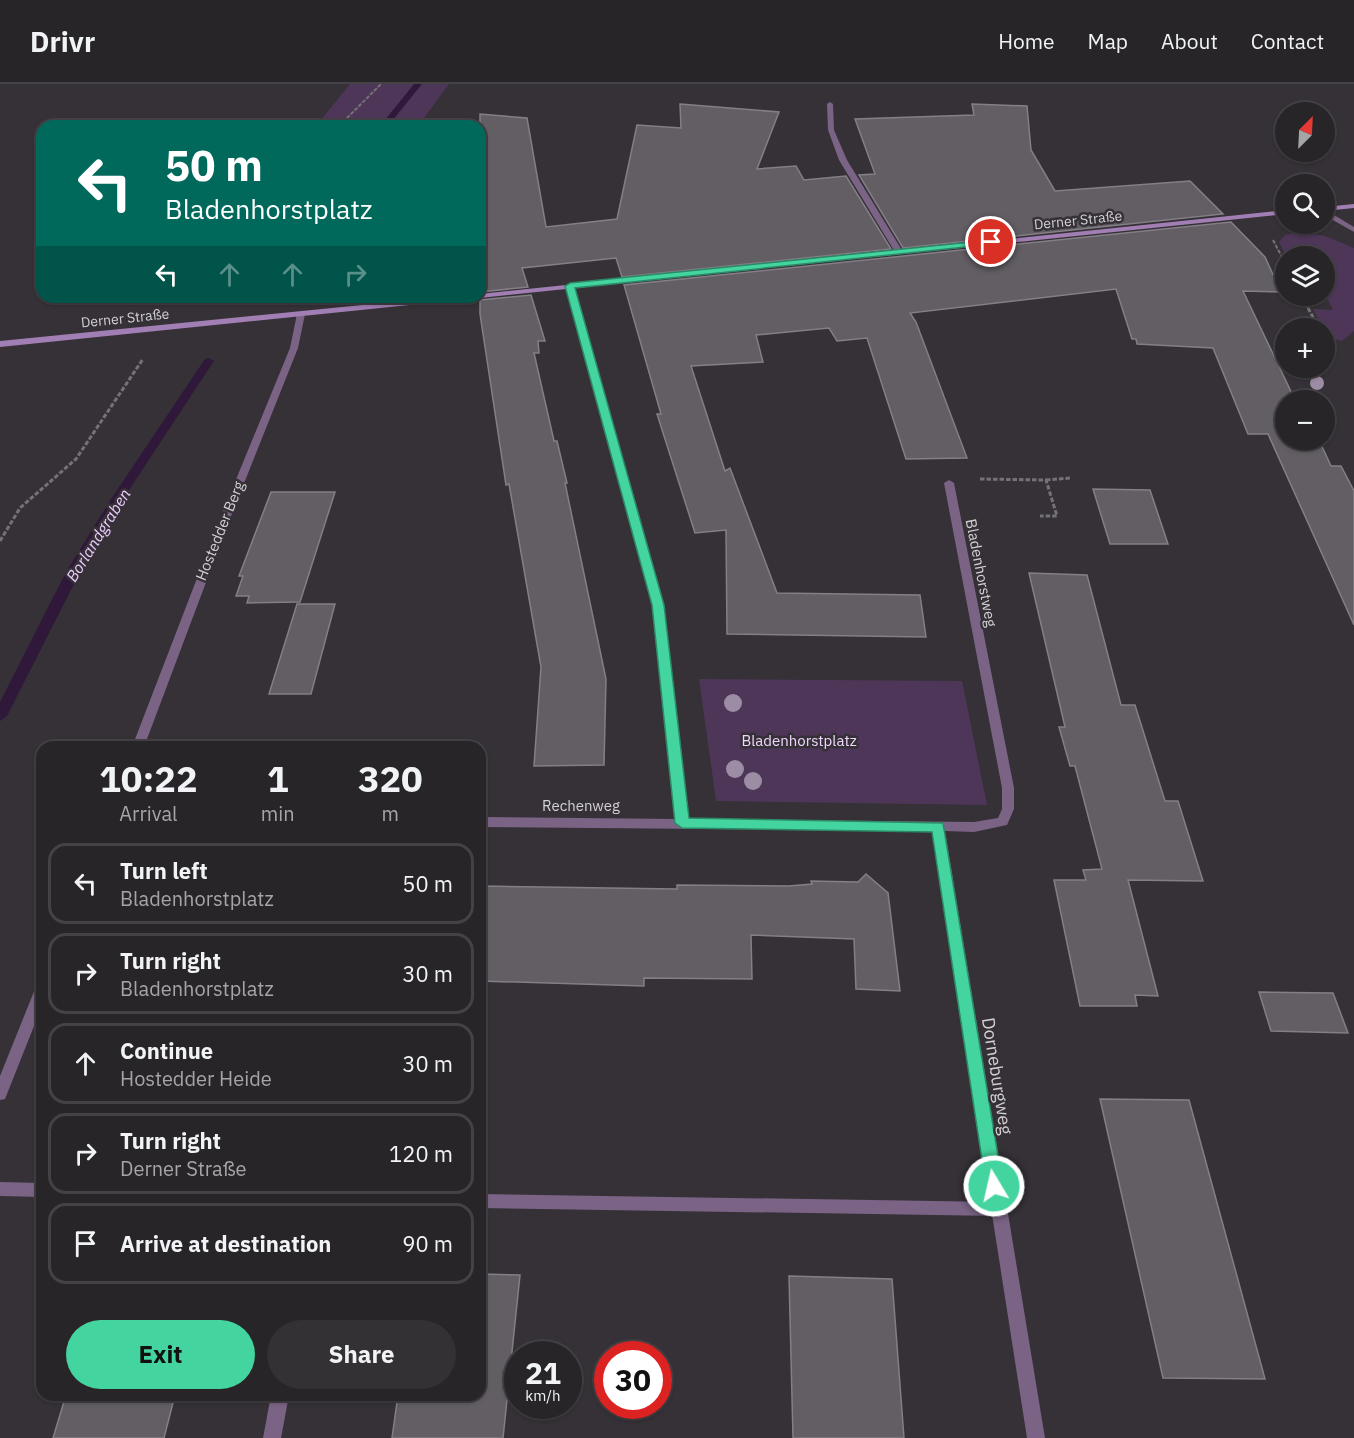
<!DOCTYPE html>
<meta charset="utf-8">
<style>
body{margin:0;font-family:"IBM Plex Sans",sans-serif;background:#343135;color:#f1f3f6;height:100vh;display:flex;flex-direction:column;font-size:22px;white-space:nowrap}
*{box-sizing:border-box;margin:0}
p{font-size:20px;color:#a5a5a8}
.icon{flex:none;width:33px;height:33px;fill:none;stroke:currentColor;stroke-width:2;stroke-linecap:round;stroke-linejoin:round}
.map{position:relative;flex:1;overflow:hidden}
.side{position:absolute;left:36px;top:657px;width:450px;height:660px;display:flex;flex-direction:column;background:#282529;border-radius:18px;box-shadow:0 2px 4px #0004,0 0 0 2px #444246}
.side>*{flex:none}
.hud{position:absolute;left:36px;top:36px;width:450px;height:183px;border-radius:18px;box-shadow:0 2px 4px #0004,0 0 0 2px #444246;background:#00695c;color:#fff;overflow:hidden}
.needle{width:39px;rotate:24deg}
.controls{position:absolute;left:1275px;top:18px;display:grid;gap:12px}
.controls a{display:grid;place-items:center;width:60px;height:60px;border-radius:50%;background:#282529;box-shadow:0 2px 4px #0004,0 0 0 2px #444246;font-size:30px}
.speed{position:absolute;left:504px;top:1257px;display:flex;gap:12px;font-size:30px;font-weight:700;text-align:center}
.speed>*{display:grid;place-content:center;width:78px;height:78px;border-radius:50%;background:#282529;box-shadow:0 2px 4px #0004,0 0 0 2px #444246;line-height:1}
.speed small{font-size:15px;font-weight:400}
.speed .limit{border:9px solid #d22;background:#fff;color:#111}
.pin{position:absolute;display:grid;place-items:center;width:51px;height:51px;color:#fff;margin:-26px;border:3px solid #fff;border-radius:50%;box-shadow:0 2px 6px #0007}
.me{position:absolute;width:66px;margin:-33px;rotate:351deg;stroke-linejoin:round;filter:drop-shadow(0 0 4px #0008)}
.turn{display:flex;align-items:center;gap:21px;height:126px;padding:0 30px;font-size:27px}
.turn .icon{width:78px;height:78px;stroke-width:2.5}
.turn b{display:block;font-size:42px;line-height:51px}
.lanes{display:flex;align-items:center;height:57px;padding:0 30px;background:#0003;justify-content:center;gap:30px;direction:ltr}
.lanes .off{opacity:.35}
.eta{display:flex;justify-content:space-evenly;align-items:center;height:102px;text-align:center}
.eta b{font-size:36px;font-weight:800;line-height:42px}
.primary-button{display:flex;gap:12px;margin-top:auto;padding:12px 30px}
.primary-button a{flex:1;height:69px;border-radius:36px;background:#44d49f;color:#111;font-size:24px;font-weight:800;line-height:69px;text-align:center}
.primary-button a+a{background:#343135;color:#f1f3f6}
ul{padding:0;list-style:none}
li{display:flex;align-items:center;gap:18px;height:81px;margin:0 12px 9px;padding:0 18px;border:3px solid #444246;border-radius:18px}
li div{flex:1}
li b{display:block;font-size:22px}
li em{font-style:normal}
header{display:flex;align-items:center;gap:36px;box-sizing:border-box;height:84px;padding:0 30px;background:#282529;border-bottom:2px solid #444246}
header strong{font-size:28px}
nav{display:flex;gap:33px;margin-inline-start:auto;font-size:21px}
.map>svg:first-child{display:block}
.green{fill:#4d3658}
.lines{fill:none;stroke-linecap:round;stroke-linejoin:round}
.stream{fill:#30183a;fill-rule:evenodd}
.building{fill:#625e64;stroke:#847f86;stroke-width:1.5}
.path-far1{stroke:#757277;stroke-width:2;stroke-dasharray:4 1.5;stroke-linecap:butt}
.path{stroke:#757277;stroke-width:3;stroke-dasharray:4.5 2;stroke-linecap:butt}
.lane{fill:#7a6385;fill-rule:evenodd}
.street{fill:#7a6385;fill-rule:evenodd}
.secondary{fill:#a17eb3;fill-rule:evenodd}
.tree{fill:#9c8ca4}
.route{fill:#44d49f;stroke:#2c8a67;stroke-width:1.5}
.labels{text-anchor:middle;stroke-width:5;stroke-linejoin:round;paint-order:stroke}
.far-street-label{font-size:14px;fill:#d3d0d4;stroke:#353137}
.street-label{font-size:15px;fill:#d3d0d4;stroke:#353137}
.park-label{font-size:15px;fill:#f0d6fd;stroke:#353137}
.water-label{font-size:16px;font-style:italic;fill:#edcbff;stroke:#353137}
.near-street-label{font-size:18px;fill:#d3d0d4;stroke:#353137}
</style>
<header>
<strong>Drivr</strong>
<nav><a>Home</a><a>Map</a><a>About</a><a>Contact</a></nav>
</header>
<div class="map">
<svg width="1354" height="1354" viewBox="0 0 1354 1354">
<rect width="100%" height="100%" fill="#353137"/>
<!-- green -->
<g class="green">
<polygon points="350,0 449,0 418,42 316,42"/>
<polygon points="1300,148 1325,152 1354,164 1354,247 1342,257 1328,254 1313,225 1333,226 1326,212 1318,212 1324,212 1324,172 1286,172 1279,158 1285,151"/>
<polygon points="180,213 292,213 175,220"/>
<polygon points="699,595 962,597 987,721 716,717"/>
</g>
<g class="lines">
<!-- stream -->
<g class="stream">
<polygon points="414,0 422,0 388,42 380,42"/>
<polygon points="209,274 214,277 123,415 80,488 7,632 0,637 0,618 66,488 111,415 205,275"/>
</g>
</g>
<!-- building -->
<g class="building">
<polygon points="680,20 779,28 757,85 796,82 804,96 846,92 891,165 622,193 616,174 522,184 528,203 480,208 480,30 527,34 546,143 617,135 637,41 681,44"/>
<polygon points="972,20 1027,22 1031,66 1055,107 1190,97 1223,130 903,164 859,91 875,90 855,35 974,31"/>
<polygon points="1231,138 1265,173 1281,208 1243,207 1295,316 1286,316 1286,356 1319,356 1331,382 1341,382 1354,407 1354,541 1268,350 1248,350 1213,264 1137,260 1136,255 1132,255 1116,205 910,229 916,238 967,374 906,375 867,254 837,257 829,244 756,251 763,278 691,282 725,387 730,384 777,509 920,511 926,553 727,550 726,446 695,449 657,330 661,330 624,201"/>
<polygon points="531,211 545,257 538,257 539,269 534,269 554,357 557,357 567,399 565,399 606,595 604,681 534,682 541,583 509,400 506,401 480,230 480,216"/>
<polygon points="1093,405 1150,406 1168,460 1110,460"/>
<polygon points="271,408 335,408 300,518 247,519 249,512 236,512 243,492 239,492"/>
<polygon points="1029,489 1087,491 1121,621 1135,621 1165,717 1178,717 1203,797 1128,796 1158,912 1135,911 1137,922 1080,922 1054,796 1086,796 1083,786 1102,785 1075,682 1070,682 1059,643 1065,643"/>
<polygon points="297,520 335,520 311,610 269,610"/>
<polygon points="866,790 888,809 900,907 856,905 854,855 751,851 752,895 644,894 644,902 480,897 480,802 677,805 677,801 789,802 812,800 811,797 858,798"/>
<polygon points="1259,908 1333,909 1348,949 1271,947"/>
<polygon points="1100,1015 1189,1016 1265,1295 1163,1294"/>
<polygon points="480,1190 520,1191 503,1354 392,1354 398,1311 480,1311"/>
<polygon points="789,1192 892,1195 904,1354 793,1354"/>
<polygon points="66,1311 175,1311 164,1354 53,1354"/>
</g>
<g class="lines">
<!-- path-far1 -->
<g class="path-far1">
<polyline points="339,42 381,0"/>
<polyline points="1273,156 1286,181"/>
<polyline points="1302,212 1309,226"/>
</g>
<!-- path -->
<g class="path">
<polyline points="1308,224 1319,244"/>
<polyline points="1324,255 1332,269"/>
<polyline points="980,395 1046,396 1057,432 1040,432"/>
<polyline points="1046,396 1070,394"/>
<polyline points="0,457 20,424 76,375 143,275"/>
</g>
<!-- lane -->
<g class="lane">
<polygon points="830,18 833,20 834,46 847,76 903,168 902,170 895,168 839,76 828,46 827,20"/>
<polygon points="301,227 305,230 298,264 231,432 144,663 132,663 221,432 290,264 297,230"/>
<polygon points="42,899 42,922 7,1010 5,1015 0,1016 0,992 35,905 37,901"/>
<polygon points="0,1098 42,1099 42,1113 0,1112"/>
<polygon points="480,1110 998,1118 1004,1120 1006,1125 1004,1130 998,1132 480,1124"/>
</g>
<!-- street -->
<g class="street">
<polygon points="1324,125 1354,143 1354,148 1324,131"/>
<polygon points="567,200 574,202 663,521 688,735 974,738 998,734 1002,725 1002,704 944,399 949,396 954,399 1014,704 1014,725 1007,741 974,748 945,747 1045,1354 1027,1354 932,747 480,743 480,733 675,735 653,521 566,202"/>
<polygon points="271,1311 289,1311 281,1354 263,1354"/>
</g>
<!-- secondary -->
<g class="secondary">
<polygon points="1354,120 1354,124 1324,127 1324,123"/>
<polygon points="1286,126 1286,130 480,214 477,213 480,213 480,210"/>
<polygon points="443,213 472,213 468,215 0,263 0,257"/>
</g>
</g>
<!-- trees -->
<g class="tree">
<circle cx="1317" cy="299" r="7"/>
<circle cx="733" cy="619" r="9"/>
<circle cx="735" cy="685" r="9"/>
<circle cx="753" cy="697" r="9"/>
</g>
<!-- route -->
<polygon class="route" points="991,156 994,157 994,160 575,204 664,521 689,734 943,739 1003,1102 1001,1108 994,1110 988,1108 986,1102 932,748 682,744 675,739 652,521 565,202 570,199"/>
<g class="labels">
<!-- far-street labels -->
<g class="far-street-label">
<text transform="translate(1078 136) rotate(-6)" y="5">Derner Straße</text>
<text transform="translate(125 234) rotate(-6)" y="5">Derner Straße</text>
</g>
<!-- street labels -->
<g class="street-label">
<text transform="translate(220 447) rotate(-68)" y="5">Hostedder Berg</text>
<text transform="translate(981 489) rotate(79)" y="5">Bladenhorstweg</text>
<text x="581" y="727">Rechenweg</text>
</g>
<!-- park labels -->
<g class="park-label">
<text x="799" y="662">Bladenhorstplatz</text>
</g>
<!-- water labels -->
<g class="water-label">
<text transform="translate(98 451) rotate(-58)" y="6">Borlandgraben</text>
</g>
<!-- near-street labels -->
<g class="near-street-label">
<text transform="translate(997 992) rotate(81)" y="6">Dorneburgweg</text>
</g>
</g>
</svg>
<div class="controls">
<a><svg class="needle" viewBox="-14 -14 28 28"><path d="M0-13l5 13h-10z" fill="#e53935"/><path d="M0 13l5-13h-10z" fill="#a5a5a8"/></svg></a>
<a><svg class="icon" aria-label="search" viewBox="0 0 24 24"><circle cx="10" cy="10" r="6"/><path d="M15 15l6 6"/></svg></a>
<a><svg class="icon" aria-label="layers" viewBox="0 0 24 24"><path d="M12 4l9 5-9 5-9-5zM3 14l9 5 9-5"/></svg></a>
<a>+</a>
<a>−</a>
</div>
<div class="speed"><div>21<small>km/h</small></div><div class="limit">30</div></div>
<div class="pin" style="left:991px;top:158px;background:#d93025"><svg class="icon" aria-label="arrive" viewBox="0 0 24 24"><path d="M6 21V4h12l-3 4 3 4H6"/></svg></div>
<svg class="me" style="left:994px;top:1102px" viewBox="-20 -20 40 40"><circle r="17" fill="#44d49f" stroke="#fff" stroke-width="3"/><path d="M0-11L8 9 0 5-8 9z" fill="#fff"/></svg>
<div class="hud">
<div class="turn"><svg class="icon" aria-label="left" viewBox="0 0 24 24"><path d="M17 20v-9H6M10 6l-5 5 5 5"/></svg><div><b>50 m</b>Bladenhorstplatz</div></div>
<div class="lanes"><svg class="icon" aria-label="left" viewBox="0 0 24 24"><path d="M17 20v-9H6M10 6l-5 5 5 5"/></svg><svg class="icon off" aria-label="ahead" viewBox="0 0 24 24"><path d="M12 20V5M6 11l6-6 6 6"/></svg><svg class="icon off" aria-label="ahead" viewBox="0 0 24 24"><path d="M12 20V5M6 11l6-6 6 6"/></svg><svg class="icon off" aria-label="right" viewBox="0 0 24 24"><path d="M7 20v-9h11M14 6l5 5-5 5"/></svg></div>
</div>
<section class="side">
<div class="eta">
<div><b>10:22</b><p>Arrival</p></div>
<div><b>1</b><p>min</p></div>
<div><b>320</b><p>m</p></div>
</div>
<ul>
<li><svg class="icon" aria-label="left" viewBox="0 0 24 24"><path d="M17 20v-9H6M10 6l-5 5 5 5"/></svg><div><b>Turn left</b><p>Bladenhorstplatz</p></div><em>50 m</em></li>
<li><svg class="icon" aria-label="right" viewBox="0 0 24 24"><path d="M7 20v-9h11M14 6l5 5-5 5"/></svg><div><b>Turn right</b><p>Bladenhorstplatz</p></div><em>30 m</em></li>
<li><svg class="icon" aria-label="ahead" viewBox="0 0 24 24"><path d="M12 20V5M6 11l6-6 6 6"/></svg><div><b>Continue</b><p>Hostedder Heide</p></div><em>30 m</em></li>
<li><svg class="icon" aria-label="right" viewBox="0 0 24 24"><path d="M7 20v-9h11M14 6l5 5-5 5"/></svg><div><b>Turn right</b><p>Derner Straße</p></div><em>120 m</em></li>
<li><svg class="icon" aria-label="arrive" viewBox="0 0 24 24"><path d="M6 21V4h12l-3 4 3 4H6"/></svg><div><b>Arrive at destination</b></div><em>90 m</em></li>
</ul>
<div class="primary-button"><a>Exit</a><a>Share</a></div>
</section>
</div>
